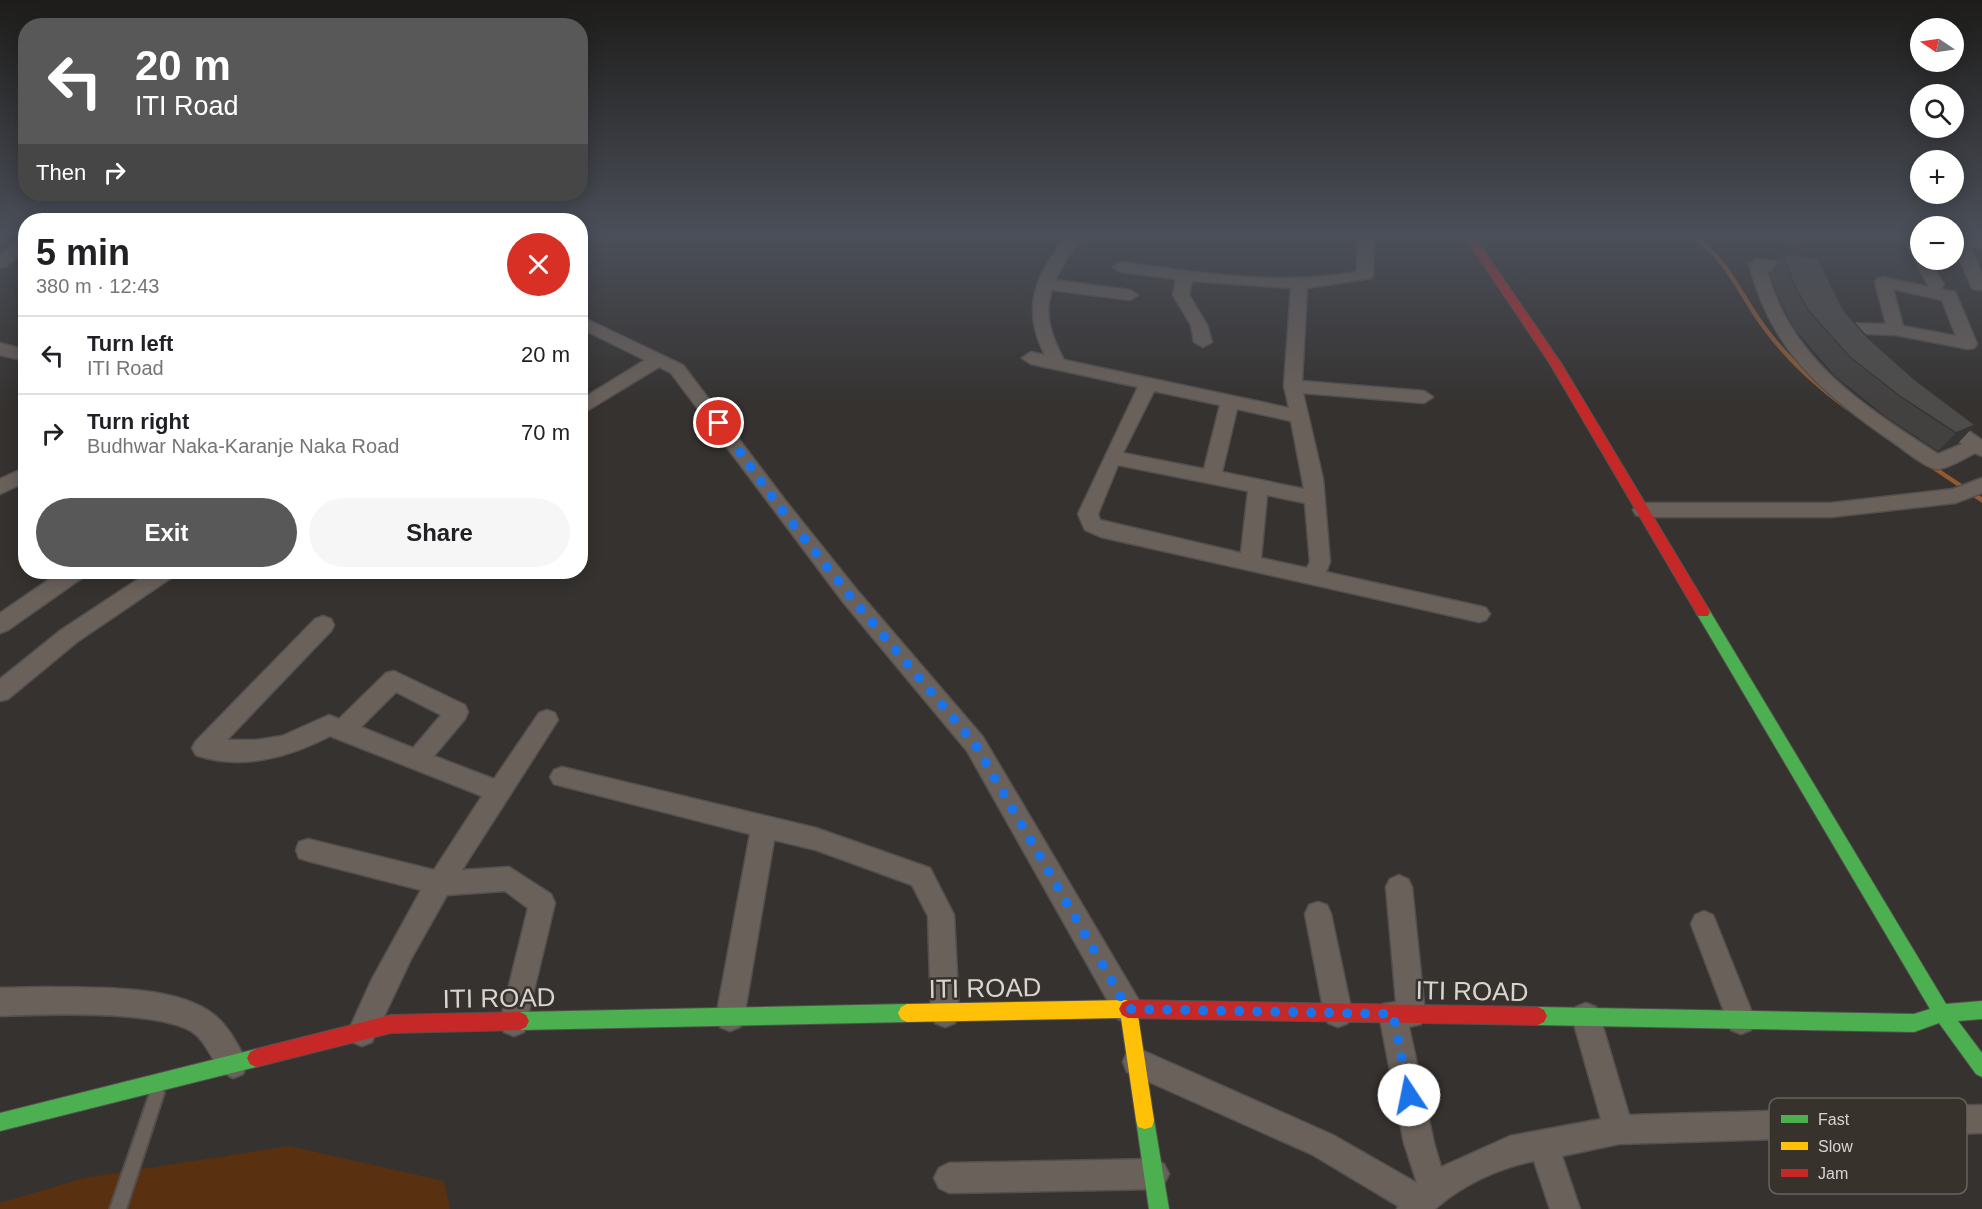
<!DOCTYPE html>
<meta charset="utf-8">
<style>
body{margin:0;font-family:Arial,sans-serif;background:#f6f6f6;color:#202124;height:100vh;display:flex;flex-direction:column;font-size:22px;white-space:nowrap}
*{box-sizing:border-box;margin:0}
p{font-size:20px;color:#757577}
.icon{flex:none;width:33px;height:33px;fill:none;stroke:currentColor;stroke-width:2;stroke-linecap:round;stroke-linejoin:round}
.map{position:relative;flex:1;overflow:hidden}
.side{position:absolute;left:18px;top:213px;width:570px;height:366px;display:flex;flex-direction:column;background:#fff;border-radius:24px;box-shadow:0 3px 15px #0003}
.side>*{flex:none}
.top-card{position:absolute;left:18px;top:18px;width:570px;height:183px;border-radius:24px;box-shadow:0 3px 15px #0003;background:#595859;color:#fff;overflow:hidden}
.needle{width:39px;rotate:283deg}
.controls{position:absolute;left:1910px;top:18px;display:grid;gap:12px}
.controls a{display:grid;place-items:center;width:54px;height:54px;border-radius:50%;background:#fff;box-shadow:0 3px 15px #0003;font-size:30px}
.pin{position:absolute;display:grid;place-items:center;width:51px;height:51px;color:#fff;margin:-26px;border:3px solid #fff;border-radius:50%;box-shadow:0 2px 6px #0007}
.me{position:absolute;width:66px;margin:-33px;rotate:349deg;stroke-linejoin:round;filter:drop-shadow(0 0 4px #0008)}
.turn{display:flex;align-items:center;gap:21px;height:126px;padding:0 18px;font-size:27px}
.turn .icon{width:78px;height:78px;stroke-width:2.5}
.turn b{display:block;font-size:42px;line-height:51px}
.then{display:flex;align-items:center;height:57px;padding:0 18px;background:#0003;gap:12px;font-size:22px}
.round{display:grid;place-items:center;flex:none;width:63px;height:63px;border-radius:32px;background:#f6f6f6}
.head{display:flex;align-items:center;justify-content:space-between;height:102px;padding:0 18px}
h1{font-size:36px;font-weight:700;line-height:45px}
.action{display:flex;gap:12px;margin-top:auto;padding:12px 18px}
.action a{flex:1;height:69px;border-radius:36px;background:#595859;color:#fff;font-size:24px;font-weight:700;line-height:69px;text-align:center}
.action a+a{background:#f6f6f6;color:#202124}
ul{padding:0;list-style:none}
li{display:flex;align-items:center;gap:18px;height:78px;padding:0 18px;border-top:2px solid #e0e0e0}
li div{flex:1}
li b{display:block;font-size:22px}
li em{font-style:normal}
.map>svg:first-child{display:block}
.green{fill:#5a3110}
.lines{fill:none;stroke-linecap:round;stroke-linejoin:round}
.stream-far1{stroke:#935a31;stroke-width:4.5}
.stream{stroke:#935a31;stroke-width:5}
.lane-casing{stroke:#524f4e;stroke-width:4}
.street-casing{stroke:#524f4e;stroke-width:3}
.fast-casing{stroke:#524f4e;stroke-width:2}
.slow-casing{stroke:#524f4e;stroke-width:2}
.jam-casing{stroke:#524f4e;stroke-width:2}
.lane{fill:#6a615b;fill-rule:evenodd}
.street{fill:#6a615b;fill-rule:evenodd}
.fast{fill:#4caf50;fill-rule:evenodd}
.slow{fill:#ffc107;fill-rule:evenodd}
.jam{fill:#c62828;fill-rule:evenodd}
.wall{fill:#434140}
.shaded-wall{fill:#373534}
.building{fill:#4e4c4a;stroke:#373534;stroke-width:1.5}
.route{stroke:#1a73e8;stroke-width:10;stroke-dasharray:0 18}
.labels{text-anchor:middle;stroke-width:5;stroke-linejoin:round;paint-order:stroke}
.near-street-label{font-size:26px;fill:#d8d4d1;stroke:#38322d}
.key{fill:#38322d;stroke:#68635e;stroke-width:1.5}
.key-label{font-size:16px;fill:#d8d4d1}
</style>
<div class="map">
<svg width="1982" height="1209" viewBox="0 0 1982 1209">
<rect width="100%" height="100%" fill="#353230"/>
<!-- green -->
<polygon class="green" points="289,1146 444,1181 450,1209 0,1209 0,1203 84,1178"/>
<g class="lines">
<!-- stream-far1 -->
<g class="stream-far1">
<path d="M1693,236C1730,262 1738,292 1764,327C1787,359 1816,385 1847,408"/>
<polyline points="1931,466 1970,492"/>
</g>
<!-- stream -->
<polyline class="stream" points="1967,490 1982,500"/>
<defs>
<polygon id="lane" points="157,1086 162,1088 164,1093 126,1209 110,1209 150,1093 152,1088"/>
<g id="street">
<polygon points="26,236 26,249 6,266 0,268 0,255"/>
<path d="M1068,236H1084L1067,258L1055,280L1130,290L1138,295L1130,300L1052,290C1043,316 1052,337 1064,360L1289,408L1284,386L1291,288L1192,281L1189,295L1207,325L1212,342L1203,347L1194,342L1191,325L1173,295L1176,279L1121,272L1113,267L1121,262C1199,273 1278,286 1357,272L1358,236H1374L1373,275L1371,278L1307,288L1302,381L1424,391L1433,397L1424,403L1303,393L1323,479L1330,562L1326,572L1479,606L1486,608L1490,614L1486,620L1479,622L1101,537L1085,530L1078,514L1138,387L1031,364L1022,358L1031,352L1045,355C1021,309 1035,273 1068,236ZM1154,391L1220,405L1204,469L1123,453ZM1237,409L1291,421L1304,489L1222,472ZM1118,465L1248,491L1241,553L1100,520L1098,514ZM1267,495L1305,503L1310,562L1307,568L1261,558Z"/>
<polygon points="1782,236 1798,236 1799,237 1791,242"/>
<path d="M1901,236H1917L1920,242V260H1930L1944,285L1940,289L1955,292L1957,296L1977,344L1974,348L1968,349L1896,335L1840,333L1832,328L1840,323L1886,324L1875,282L1877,279L1883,277L1929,287ZM1893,289L1942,300L1956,336L1903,326Z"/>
<polygon points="1960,236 1982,237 1982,247 1970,246 1982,274 1982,290 1973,289 1971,286 1953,243 1955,238"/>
<path d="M1757,259L1801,265L1809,270L1801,275L1767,270C1790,360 1864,406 1938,454L1962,444L1932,420L1935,416H1947L1982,440V456L1975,453C1965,458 1948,469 1937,469C1927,469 1903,449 1894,443C1823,394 1771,351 1749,264Z"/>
<polygon points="580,316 683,365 785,500 857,590 983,737 1138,999 1142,1009 1138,1019 1128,1023 1118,1019 967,751 843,602 671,373 659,367 580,415 580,400 645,360 580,328"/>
<polygon points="0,343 26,350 26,361 0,355"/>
<polygon points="26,467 26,482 0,494 0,479"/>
<polygon points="1982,478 1982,493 1955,503 1831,517 1643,517 1636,515 1633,510 1636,505 1643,503 1831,503 1953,489"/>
<polygon points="60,572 85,572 82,578 8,630 0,633 0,613"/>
<polygon points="149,572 174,572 171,578 77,642 8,699 0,701 0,679 61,630"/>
<path d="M323,616L331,619L334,625L331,631L227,740H256L282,736L329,715L339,719L386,673L394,671L465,705L468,712L465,719L434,756L494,779L539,713L547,710L555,713L558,720L462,870L509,867L551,894L555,903L524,1032L514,1036L504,1032L500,1022L528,908L505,891L447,895L411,959L372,1042L362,1046L352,1042L348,1032L371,981L421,890L308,861L299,858L296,850L299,842L308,839L434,870L482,796L330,736C290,757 241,771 196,755L192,748L196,741L315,619ZM396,692L441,715L413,748L361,727Z"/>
<polygon points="562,767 816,828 930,868 954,915 959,1013 955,1023 945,1027 935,1023 931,1013 928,916 912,885 816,850 774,840 744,1017 740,1027 730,1031 720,1027 716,1017 750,834 554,784 550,777 554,770"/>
<path d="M1399,875L1408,879L1412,887L1425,1014L1421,1024L1409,1027L1434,1143L1441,1167L1510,1136L1601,1119L1572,1017L1576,1007L1586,1003L1596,1007L1600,1017L1629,1115L1982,1105V1133L1619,1144L1562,1156L1580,1209H1550L1534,1161C1498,1168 1462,1185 1435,1209H1397L1398,1206L1313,1155L1127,1072L1123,1062L1127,1052L1137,1048L1333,1135L1417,1183L1404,1143L1379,1014L1383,1004L1396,1002L1386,887L1390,879Z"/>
<polygon points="1318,902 1327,905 1331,914 1352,1013 1348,1023 1338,1027 1328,1023 1324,1013 1305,914 1309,905"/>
<polygon points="1704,911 1713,915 1755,1020 1751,1030 1741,1034 1731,1030 1691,924 1695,915"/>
<path d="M45,987C93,988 174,984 213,1014C228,1025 240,1048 247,1064L243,1074L233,1078C212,1069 210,1043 191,1031C154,1010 45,1014 0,1016V988Z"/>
<polygon points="1154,1159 1164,1164 1169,1174 1164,1184 1154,1189 949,1193 939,1188 934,1178 939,1168 949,1163"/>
</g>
<g id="fast">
<polygon points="1703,607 1708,608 1946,1004 1982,1001 1982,1019 1958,1021 1982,1053 1982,1077 1976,1074 1939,1023 1914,1032 1538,1025 1532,1022 1529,1016 1532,1010 1538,1007 1914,1014 1930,1009 1698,616 1696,612 1698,608"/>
<polygon points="907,1004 913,1007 916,1013 913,1019 907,1022 520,1030 514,1027 511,1021 514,1015 520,1012"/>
<polygon points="256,1049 262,1052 265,1058 262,1064 256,1067 0,1131 0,1113"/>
<polygon points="1145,1111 1152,1113 1154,1120 1169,1209 1149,1209 1136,1120 1138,1113"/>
</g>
<polygon id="slow" points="1128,1000 1134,1003 1137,1009 1154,1120 1152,1127 1145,1129 1138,1127 1136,1120 1121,1018 907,1022 901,1019 898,1013 901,1007 907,1004"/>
<g id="jam">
<polygon points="1464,236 1474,236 1561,363 1708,608 1710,612 1708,616 1698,616 1550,364"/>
<polygon points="1128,1000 1538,1007 1544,1010 1547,1016 1544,1022 1538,1025 1128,1018 1122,1015 1119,1009 1122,1003"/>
<polygon points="520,1012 526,1015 529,1021 526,1027 520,1030 391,1033 256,1067 250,1064 247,1058 250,1052 256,1049 391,1015"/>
</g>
</defs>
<!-- lane casing -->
<use href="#lane" class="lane-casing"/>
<!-- street casing -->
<use href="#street" class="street-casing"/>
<!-- fast casing -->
<use href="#fast" class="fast-casing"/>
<!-- slow casing -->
<use href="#slow" class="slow-casing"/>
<!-- jam casing -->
<use href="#jam" class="jam-casing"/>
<!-- lane -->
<use href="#lane" class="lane"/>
<!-- street -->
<use href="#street" class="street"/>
<!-- fast -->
<use href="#fast" class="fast"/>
<!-- slow -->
<use href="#slow" class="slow"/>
<!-- jam -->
<use href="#jam" class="jam"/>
</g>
<!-- wall -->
<polygon class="wall" points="1783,254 1844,311 1868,338 1915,380 1975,425 1958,443 1938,451 1885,416 1835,376 1795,329 1780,301 1770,273"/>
<!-- shaded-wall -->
<polygon class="shaded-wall" points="1975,425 1958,443 1938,451 1956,433"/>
<!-- building -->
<polygon class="building" points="1783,254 1818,259 1844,311 1868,338 1915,380 1975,425 1956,433 1901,397 1850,357 1808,310 1793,282"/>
<!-- sky -->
<linearGradient id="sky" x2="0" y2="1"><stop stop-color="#1d1c1a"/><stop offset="0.58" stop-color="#4b4f59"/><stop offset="1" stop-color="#4b4f59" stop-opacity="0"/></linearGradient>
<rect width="1982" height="405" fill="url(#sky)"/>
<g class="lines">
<!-- route -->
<polyline class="route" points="719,423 778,505 850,596 975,744 1128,1009 1393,1014 1409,1095"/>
</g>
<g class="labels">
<!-- near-street labels -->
<g class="near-street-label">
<text transform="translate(985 988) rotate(-1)" y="9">ITI ROAD</text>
<text transform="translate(1472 991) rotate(1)" y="9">ITI ROAD</text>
<text transform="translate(499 998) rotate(-1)" y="9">ITI ROAD</text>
</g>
</g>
<!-- legend -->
<rect x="1769" y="1098" width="198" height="96" rx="9" class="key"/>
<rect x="1781" y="1115" width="27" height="8" fill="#4caf50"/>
<rect x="1781" y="1142" width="27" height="8" fill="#ffc107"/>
<rect x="1781" y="1169" width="27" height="8" fill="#c62828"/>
<g class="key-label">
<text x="1818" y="1125">Fast</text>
<text x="1818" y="1152">Slow</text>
<text x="1818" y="1179">Jam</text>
</g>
</svg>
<div class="controls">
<a><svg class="needle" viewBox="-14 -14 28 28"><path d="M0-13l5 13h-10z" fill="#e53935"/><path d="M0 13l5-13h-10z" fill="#757577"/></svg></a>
<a><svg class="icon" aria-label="search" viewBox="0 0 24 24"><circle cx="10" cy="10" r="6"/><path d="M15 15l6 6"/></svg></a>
<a>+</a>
<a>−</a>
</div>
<div class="pin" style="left:719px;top:423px;background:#d93025"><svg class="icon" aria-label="arrive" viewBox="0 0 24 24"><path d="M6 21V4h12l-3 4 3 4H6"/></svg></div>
<svg class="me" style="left:1409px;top:1095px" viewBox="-20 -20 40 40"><circle r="19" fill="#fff"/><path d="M0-13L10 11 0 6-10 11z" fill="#1a73e8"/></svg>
<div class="top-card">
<div class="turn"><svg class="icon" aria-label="left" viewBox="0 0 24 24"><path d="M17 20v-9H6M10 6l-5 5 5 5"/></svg><div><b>20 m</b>ITI Road</div></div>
<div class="then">Then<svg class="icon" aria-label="right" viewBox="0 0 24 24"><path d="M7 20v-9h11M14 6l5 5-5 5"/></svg></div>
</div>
<section class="side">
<div class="head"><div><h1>5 min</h1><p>380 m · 12:43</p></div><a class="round" style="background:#d93025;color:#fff"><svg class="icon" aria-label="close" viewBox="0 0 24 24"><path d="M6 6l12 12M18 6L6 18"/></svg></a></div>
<ul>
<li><svg class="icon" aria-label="left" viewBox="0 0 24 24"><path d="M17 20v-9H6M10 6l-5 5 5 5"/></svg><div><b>Turn left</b><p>ITI Road</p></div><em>20 m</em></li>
<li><svg class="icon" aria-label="right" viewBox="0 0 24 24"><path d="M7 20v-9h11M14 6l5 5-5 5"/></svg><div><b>Turn right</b><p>Budhwar Naka-Karanje Naka Road</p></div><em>70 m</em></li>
</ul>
<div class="action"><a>Exit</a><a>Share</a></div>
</section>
</div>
